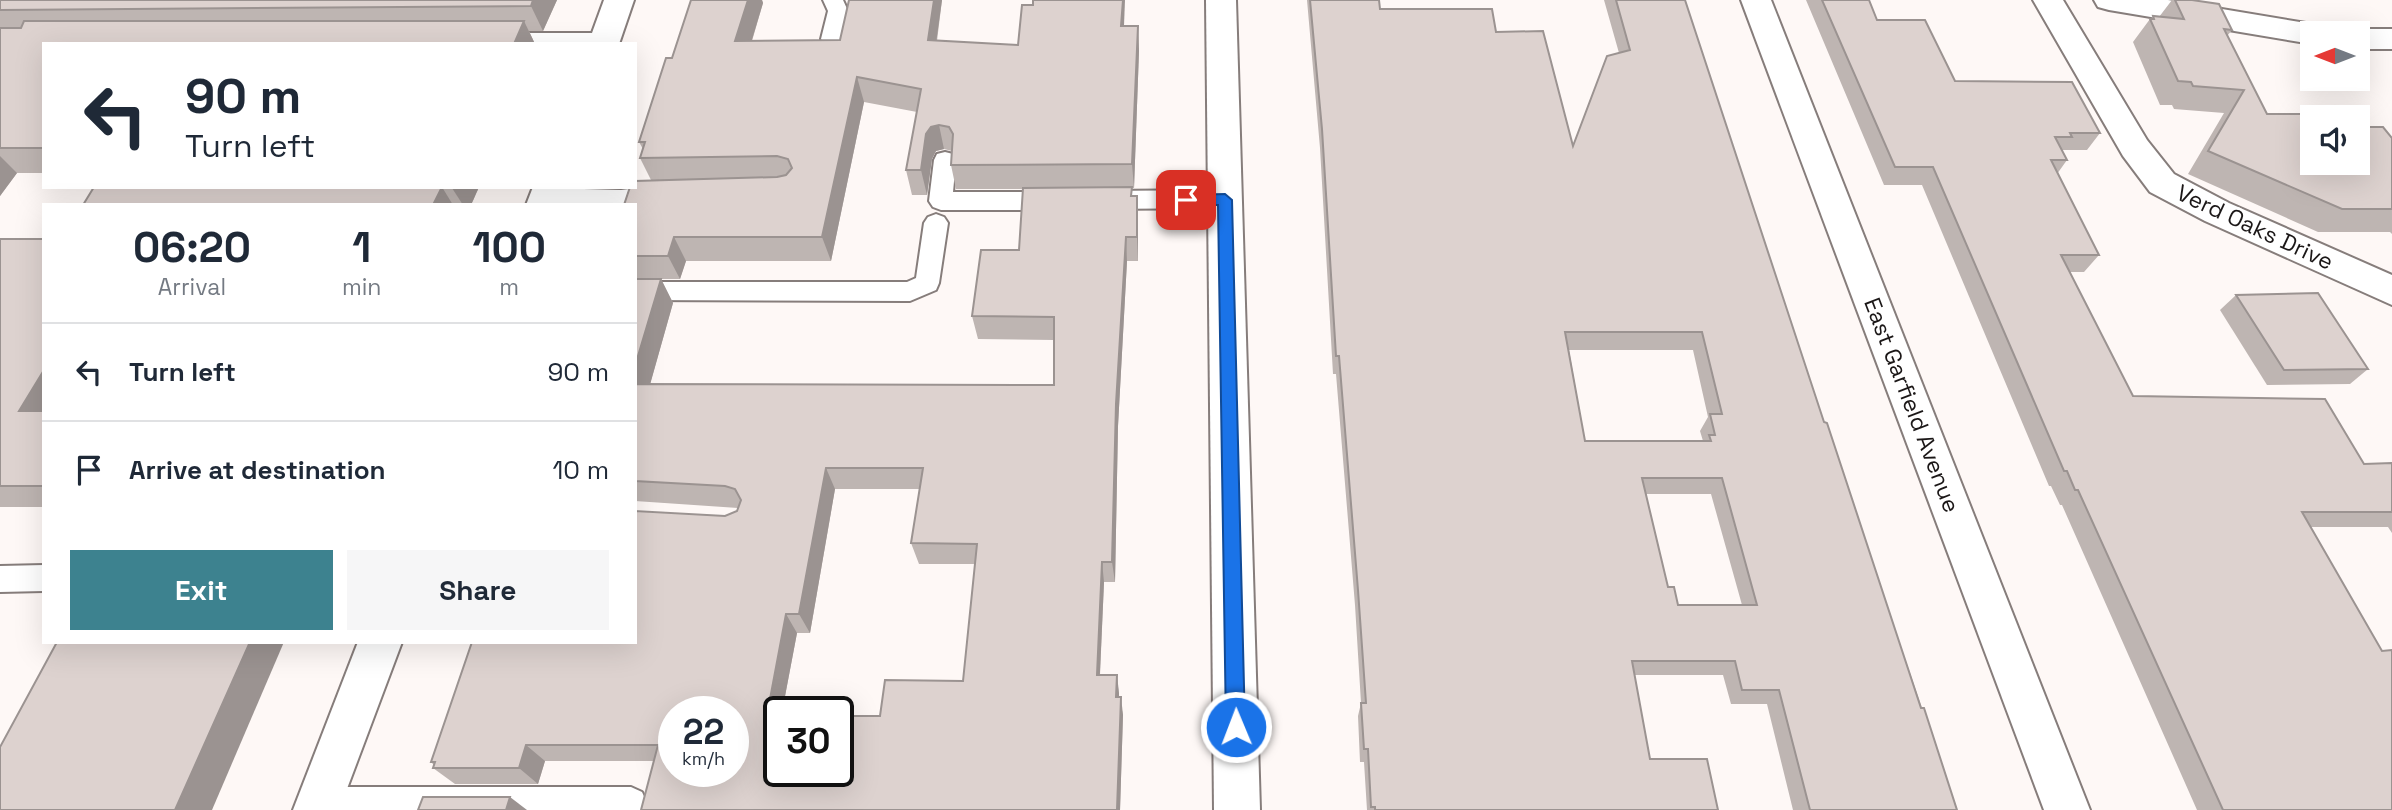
<!DOCTYPE html>
<style>
body{margin:0;font-family:"Space Grotesk",sans-serif;background:#f6f6f7;color:#1f2937;height:100vh;display:flex;flex-direction:column;font-size:26px;white-space:nowrap}
*{box-sizing:border-box;margin:0}
p{font-size:23px;color:#747a83}
.icon{flex:none;width:38px;height:38px;fill:none;stroke:currentColor;stroke-width:2;stroke-linecap:round;stroke-linejoin:round}
.map{position:relative;flex:1;overflow:hidden}
.panel{position:absolute;left:42px;top:203px;width:595px;height:441px;display:flex;flex-direction:column;background:#fff;border-radius:0px;box-shadow:0 7px 28px #0002}
.panel>*{flex:none}
.guide{position:absolute;left:42px;top:42px;width:595px;height:147px;border-radius:0px;box-shadow:0 7px 28px #0002;background:#fff;color:#1f2937;overflow:hidden}
.needle{width:46px;rotate:270deg}
.tools{position:absolute;left:2300px;top:21px;display:grid;gap:14px}
.tools a{display:grid;place-items:center;width:70px;height:70px;border-radius:0px;background:#fff;box-shadow:0 7px 28px #0002;font-size:35px}
.speed{position:absolute;left:658px;top:696px;display:flex;gap:14px;font-size:35px;font-weight:700;text-align:center}
.speed>*{display:grid;place-content:center;width:91px;height:91px;border-radius:50%;background:#fff;box-shadow:0 7px 28px #0002;line-height:1}
.speed small{font-size:18px;font-weight:400}
.speed .limit{border:4px solid #111;border-radius:10px;background:#fff;color:#111}
.pin{position:absolute;display:grid;place-items:center;width:60px;height:60px;color:#fff;margin:-30px;border-radius:14px;box-shadow:0 4px 10px #0006}
.me{position:absolute;width:77px;margin:-38px;rotate:359deg;stroke-linejoin:round;filter:drop-shadow(0 0 5px #0008)}
.turn{display:flex;align-items:center;gap:24px;height:147px;padding:0 28px;font-size:32px}
.turn .icon{width:91px;height:91px;stroke-width:2.5}
.turn b{display:block;font-size:49px;line-height:60px}
.eta{display:flex;justify-content:space-evenly;align-items:center;height:119px;text-align:center}
.eta b{font-size:42px;font-weight:700;line-height:49px}
.cta{display:flex;gap:14px;margin-top:auto;padding:14px 28px}
.cta a{flex:1;height:80px;border-radius:0px;background:#3d828f;color:#fff;font-size:28px;font-weight:700;line-height:80px;text-align:center}
.cta a+a{background:#f6f6f7;color:#1f2937}
ul{padding:0;list-style:none}
li{display:flex;align-items:center;gap:21px;height:98px;padding:0 28px;border-top:2px solid #e0e1e3}
li div{flex:1}
li b{display:block;font-size:26px}
li em{font-style:normal}
.map>svg:first-child{display:block}
.lines{fill:none;stroke-linecap:round;stroke-linejoin:round}
.service-casing{stroke:#867d7b;stroke-width:4}
.minor-casing{stroke:#867d7b;stroke-width:4}
.service{fill:#fff;fill-rule:evenodd}
.minor{fill:#fff;fill-rule:evenodd}
.wall{fill:#beb5b2;fill-rule:evenodd}
.shaded-wall{fill:#9b9391}
.building{fill:#ddd2cf;stroke:#9b9391;stroke-width:2;fill-rule:evenodd}
.route{fill:#1a73e8;stroke:#114b97;stroke-width:2}
.labels{text-anchor:middle;stroke-width:5;stroke-linejoin:round;paint-order:stroke}
.street-label{font-size:23px;fill:#1b1717;stroke:#fff}
</style>
<div class="map">
<svg width="2392" height="810" viewBox="0 0 2392 810">
<rect width="100%" height="100%" fill="#fef8f6"/>
<g class="lines">
<defs>
<g id="service">
<polygon points="823,0 843,0 848,11 839,44 825,44 821,39 828,11"/>
<polygon points="498,33 605,33 612,35 616,40 613,44 490,44 487,40 491,35"/>
<polygon points="945,152 953,154 956,160 953,192 1059,192 1067,195 1071,201 1067,207 1059,210 941,210 933,207 929,201 934,160 937,154"/>
<polygon points="663,185 671,187 675,193 671,199 635,205 544,205 538,203 534,197 538,191 546,188 621,190"/>
<polygon points="1225,190 1233,193 1237,199 1233,205 1225,208 1101,209 1093,206 1089,200 1093,194 1101,191"/>
<polygon points="936,214 944,217 948,223 939,283 936,290 910,301 635,300 635,282 907,282 916,278 924,223 928,217"/>
<polygon points="44,565 44,591 0,592 0,566"/>
<polygon points="319,787 631,787 642,792 647,803 644,810 306,810 303,803 308,792"/>
</g>
<g id="minor">
<polygon points="604,0 634,0 619,44 588,44"/>
<polygon points="1206,0 1236,0 1260,810 1214,810"/>
<polygon points="1741,0 1771,0 2090,810 2044,810"/>
<polygon points="2033,0 2063,0 2147,140 2174,174 2229,203 2392,275 2392,305 2205,221 2150,192 2123,156"/>
<polygon points="2094,0 2168,0 2312,24 2323,27 2327,33 2312,33 2312,44 2109,10 2098,7"/>
<polygon points="2357,29 2392,29 2392,49 2357,49 2357,33 2345,33"/>
<polygon points="533,187 567,187 560,205 526,205"/>
<polygon points="358,642 402,642 339,810 293,810"/>
</g>
</defs>
<!-- service casing -->
<use href="#service" class="service-casing"/>
<!-- minor casing -->
<use href="#minor" class="minor-casing"/>
<!-- service -->
<use href="#service" class="service"/>
<!-- minor -->
<use href="#minor" class="minor"/>
</g>
<!-- wall -->
<g class="wall">
<polygon points="0,0 557,0 543,31 529,31 535,44 44,44 44,173 17,173 0,196"/>
<path d="M748,0H762L763,3L752,41L840,40L942,0L937,41L1018,45L1124,26H1138L1139,51L1134,188H1132V196L1138,221V261H1127L1118,426L1115,582H1104L1100,675H1117L1119,697L1123,715L1120,810H641L654,761H545L538,784H455L433,768L434,765L431,762L725,516L737,511L738,508L635,501V205L651,180L640,158L643,149L639,142L672,58ZM864,102L917,112L906,170L912,195H927L932,159L936,151L944,149L952,151L951,165L956,189H1023L1019,250L972,316L978,339L1054,340V385L650,384L673,303L661,279H680L686,261H831ZM835,489H920L911,543L919,564H975L963,681L779,772V712H782L797,633H810Z"/>
<path d="M1307,0H1379L1380,9L1496,32L1573,146L1619,53L1604,0H1685L1824,422L1957,810H1793L1767,704H1731L1723,675H1634L1650,759L1718,810H1367L1364,762H1360L1358,716L1361,703L1355,605L1336,374H1333L1320,148ZM1569,350H1693L1708,417L1700,431L1703,441H1585ZM1646,494H1711L1742,605H1678L1668,587Z"/>
<polygon points="1806,0 1869,0 1877,20 1955,81 2100,133 2087,150 2062,150 2067,160 2057,174 2099,255 2084,272 2070,272 2133,396 2364,464 2392,463 2392,533 2388,527 2310,527 2392,810 2197,810 2062,505 2060,505 2051,486 2049,486 1922,185 1884,185"/>
<polygon points="2172,0 2192,0 2232,30 2227,36 2267,114 2312,163 2392,138 2392,234 2390,232 2318,232 2188,174 2224,113 2174,109 2172,105 2160,105 2133,42 2150,19 2152,19 2153,16 2159,17"/>
<polygon points="94,187 479,187 471,205 83,205"/>
<rect x="0" y="239" width="44" height="268"/>
<polygon points="2236,295 2368,369 2350,384 2267,385 2220,310"/>
</g>
<!-- shaded-wall -->
<g class="shaded-wall">
<polygon points="533,0 557,0 543,31 531,6"/>
<polygon points="748,0 762,0 763,3 744,66 735,41"/>
<polygon points="934,0 942,0 933,65 928,40"/>
<polygon points="1123,0 1125,0 1123,51 1121,26"/>
<polygon points="524,21 535,44 514,44"/>
<polygon points="1138,26 1139,51 1134,188 1132,164"/>
<polygon points="857,77 864,102 831,261 822,237"/>
<polygon points="939,125 944,149 936,151 932,159 927,195 921,170 926,134 931,127"/>
<polygon points="0,156 17,173 0,196"/>
<polygon points="442,187 453,205 433,205"/>
<polygon points="479,187 471,205 463,205 452,188"/>
<polygon points="1137,196 1138,221 1138,261 1137,237"/>
<polygon points="674,237 686,261 680,279 668,256"/>
<polygon points="1126,237 1127,261 1118,426 1115,582 1112,562 1116,404"/>
<polygon points="661,279 673,303 644,406 635,392 635,366"/>
<polygon points="44,370 44,431 19,411"/>
<polygon points="826,468 835,489 810,633 799,614"/>
<polygon points="1102,562 1104,582 1099,693 1097,675"/>
<polygon points="786,614 797,633 782,712 779,712 779,732 767,715"/>
<polygon points="250,642 284,642 212,810 175,810"/>
<polygon points="1117,675 1119,693 1119,714 1116,697"/>
<polygon points="1121,697 1123,715 1120,810 1117,810"/>
<polygon points="526,745 545,761 538,784 519,768"/>
<polygon points="510,797 527,810 506,810"/>
</g>
<!-- building -->
<g class="building">
<polygon points="0,0 533,0 531,6 0,10"/>
<polygon points="691,0 748,0 735,41 840,40 849,0 934,0 928,40 1018,45 1022,5 1033,5 1033,0 1123,0 1121,26 1138,26 1132,164 951,165 953,134 949,127 939,125 931,127 926,134 921,170 906,170 921,89 857,77 822,237 674,237 668,256 635,256 635,205 624,205 630,187 635,187 635,181 777,177 786,175 792,168 788,159 777,156 640,158 645,142 639,142 666,58 672,58"/>
<path d="M1310,0H1379L1380,9H1492L1496,32L1543,31L1573,146L1607,56L1630,50L1616,0H1685L1824,422L1827,423L1921,708H1924L1957,810H1810L1779,690H1742L1735,661H1632L1650,759H1707L1718,810H1375V807H1371L1368,749H1364L1361,703H1366L1358,590L1339,356H1336L1322,129ZM1565,332H1702L1722,414H1710L1715,435H1709L1711,441H1585ZM1642,478H1722L1757,605H1678L1674,587H1668Z"/>
<polygon points="1822,0 1869,0 1877,20 1925,20 1955,81 2072,82 2100,133 2070,133 2072,137 2055,137 2067,160 2051,160 2099,255 2061,255 2133,396 2325,399 2364,464 2392,463 2392,512 2302,512 2382,651 2392,650 2392,810 2223,810 2078,490 2075,490 2067,471 2064,471 1933,167 1895,167"/>
<polygon points="2175,0 2192,0 2219,4 2232,30 2224,29 2267,114 2330,114 2333,117 2312,117 2312,163 2357,163 2357,127 2383,127 2392,138 2392,209 2342,209 2208,151 2244,90 2193,86 2191,82 2178,81 2150,19 2154,19 2153,16 2184,19"/>
<polygon points="24,21 524,21 514,44 44,44 44,148 0,148 0,28 21,28"/>
<polygon points="94,187 442,187 433,205 83,205"/>
<path d="M1132,187L1131,196H1137V237H1126L1116,404L1112,562H1102L1097,675H1117L1116,697H1121L1117,810H641L658,745H526L519,768H433L435,762H431L472,642H635V511L725,516L737,511L741,500L735,489L725,486L635,481V384L1054,385V317L972,316L981,250H1019L1023,188ZM826,468H923L911,543L977,544L963,681L885,680L880,716H838V772H779V715H767L786,614H799ZM674,712H733V772H674Z"/>
<polygon points="0,239 44,239 44,370 19,411 44,411 44,486 0,486"/>
<polygon points="635,279 661,279 635,366"/>
<polygon points="2318,293 2368,369 2284,370 2236,295"/>
<polygon points="57,642 250,642 175,810 0,810 0,747"/>
<polygon points="423,797 510,797 506,810 418,810"/>
</g>
<!-- route -->
<polygon class="route" points="1225,194 1232,200 1245,727 1242,733 1236,736 1229,733 1226,727 1218,205 1186,205 1179,200 1186,195"/>
<g class="labels">
<!-- street labels -->
<g class="street-label">
<text transform="translate(2255 227) rotate(25)" y="8">Verd Oaks Drive</text>
<text transform="translate(1912 405) rotate(69)" y="8">East Garfield Avenue</text>
</g>
</g>
</svg>
<div class="tools">
<a><svg class="needle" viewBox="-14 -14 28 28"><path d="M0-13l5 13h-10z" fill="#e53935"/><path d="M0 13l5-13h-10z" fill="#747a83"/></svg></a>
<a><svg class="icon" aria-label="sound" viewBox="0 0 24 24"><path d="M4 9h4l5-4v14l-5-4H4zM17 9q2 3 0 6"/></svg></a>
</div>
<div class="speed"><div>22<small>km/h</small></div><div class="limit">30</div></div>
<div class="pin" style="left:1186px;top:200px;background:#d93025"><svg class="icon" aria-label="arrive" viewBox="0 0 24 24"><path d="M6 21V4h12l-3 4 3 4H6"/></svg></div>
<svg class="me" style="left:1236px;top:727px" viewBox="-20 -20 40 40"><circle r="17" fill="#1a73e8" stroke="#fff" stroke-width="3"/><path d="M0-11L8 9 0 5-8 9z" fill="#fff"/></svg>
<div class="guide">
<div class="turn"><svg class="icon" aria-label="left" viewBox="0 0 24 24"><path d="M17 20v-9H6M10 6l-5 5 5 5"/></svg><div><b>90 m</b>Turn left</div></div>
</div>
<section class="panel">
<div class="eta">
<div><b>06:20</b><p>Arrival</p></div>
<div><b>1</b><p>min</p></div>
<div><b>100</b><p>m</p></div>
</div>
<ul>
<li><svg class="icon" aria-label="left" viewBox="0 0 24 24"><path d="M17 20v-9H6M10 6l-5 5 5 5"/></svg><div><b>Turn left</b></div><em>90 m</em></li>
<li><svg class="icon" aria-label="arrive" viewBox="0 0 24 24"><path d="M6 21V4h12l-3 4 3 4H6"/></svg><div><b>Arrive at destination</b></div><em>10 m</em></li>
</ul>
<div class="cta"><a>Exit</a><a>Share</a></div>
</section>
</div>
